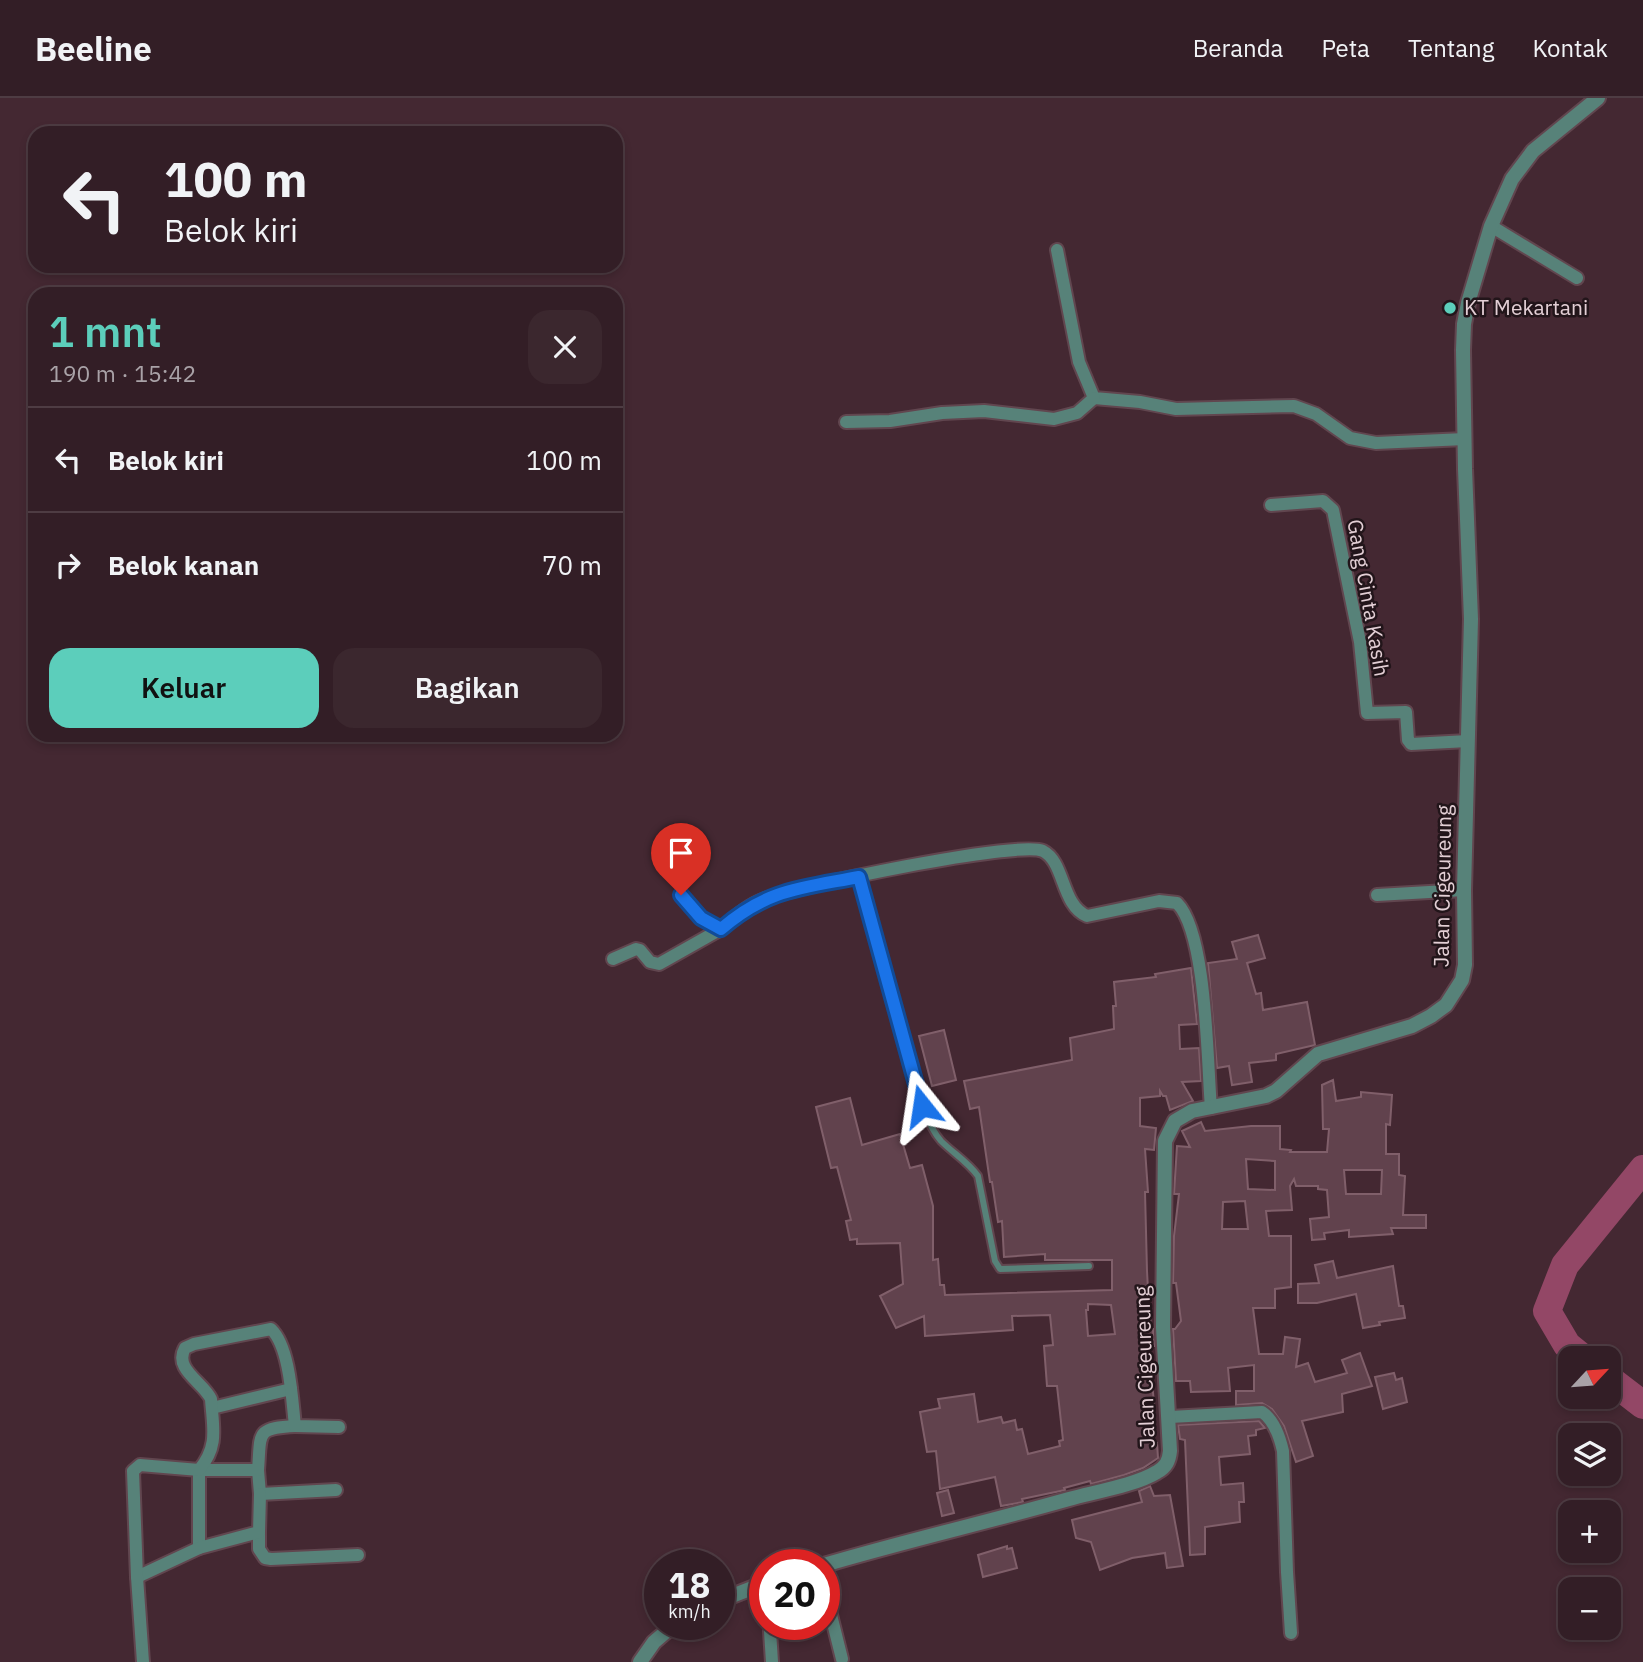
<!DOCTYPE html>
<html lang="id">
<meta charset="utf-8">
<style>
body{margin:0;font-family:"IBM Plex Sans",sans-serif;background:#3b272e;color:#f1f3f6;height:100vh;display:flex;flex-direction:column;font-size:26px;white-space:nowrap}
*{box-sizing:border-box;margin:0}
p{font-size:23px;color:#a9a2a7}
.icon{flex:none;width:38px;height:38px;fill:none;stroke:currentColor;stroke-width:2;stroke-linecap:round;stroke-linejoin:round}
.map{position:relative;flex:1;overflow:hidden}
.details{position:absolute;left:28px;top:189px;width:595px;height:455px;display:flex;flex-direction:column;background:#331e26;border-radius:21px;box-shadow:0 4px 10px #0003,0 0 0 2px #4e3c43}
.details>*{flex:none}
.hud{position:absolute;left:28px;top:28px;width:595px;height:147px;border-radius:21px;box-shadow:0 4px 10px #0003,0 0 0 2px #4e3c43;background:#331e26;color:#f1f3f6;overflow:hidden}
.needle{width:46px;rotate:64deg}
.fabs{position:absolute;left:1558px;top:1248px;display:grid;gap:14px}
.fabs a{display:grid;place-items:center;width:63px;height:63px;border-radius:14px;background:#331e26;box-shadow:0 4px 10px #0003,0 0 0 2px #4e3c43;font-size:35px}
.speed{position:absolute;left:644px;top:1451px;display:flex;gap:14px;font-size:35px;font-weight:700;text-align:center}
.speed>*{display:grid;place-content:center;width:91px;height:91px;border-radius:50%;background:#331e26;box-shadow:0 4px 10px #0003,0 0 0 2px #4e3c43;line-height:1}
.speed small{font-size:18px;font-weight:400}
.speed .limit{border:10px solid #d22;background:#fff;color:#111}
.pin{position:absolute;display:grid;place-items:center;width:60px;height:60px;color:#fff;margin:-72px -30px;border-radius:50% 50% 50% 0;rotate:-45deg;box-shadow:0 0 7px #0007}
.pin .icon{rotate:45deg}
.me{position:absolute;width:77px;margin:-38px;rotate:345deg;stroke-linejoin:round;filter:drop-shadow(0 0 5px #0008)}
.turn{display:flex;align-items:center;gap:24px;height:147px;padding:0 21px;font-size:32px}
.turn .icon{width:91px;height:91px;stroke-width:2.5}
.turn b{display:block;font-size:49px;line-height:60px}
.round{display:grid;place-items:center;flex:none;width:74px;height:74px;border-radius:21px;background:#3b272e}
.head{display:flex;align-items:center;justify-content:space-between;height:119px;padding:0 21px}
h1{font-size:42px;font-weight:600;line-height:52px;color:#5ccebb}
.cta{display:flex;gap:14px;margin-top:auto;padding:14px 21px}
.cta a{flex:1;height:80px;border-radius:21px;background:#5ccebb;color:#111;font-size:28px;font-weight:600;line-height:80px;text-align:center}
.cta a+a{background:#3b272e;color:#f1f3f6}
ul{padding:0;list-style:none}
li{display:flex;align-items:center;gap:21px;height:105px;padding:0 21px;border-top:2px solid #4e3c43}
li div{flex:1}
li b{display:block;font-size:26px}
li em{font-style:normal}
header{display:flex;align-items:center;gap:42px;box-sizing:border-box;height:98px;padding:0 35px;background:#331e26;border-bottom:2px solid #4e3c43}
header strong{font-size:33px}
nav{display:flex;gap:38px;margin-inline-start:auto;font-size:24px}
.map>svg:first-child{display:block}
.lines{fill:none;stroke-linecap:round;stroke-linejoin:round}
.river{stroke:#934766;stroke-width:28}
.building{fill:#61424d;stroke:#805f6a;stroke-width:2;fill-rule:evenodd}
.service-casing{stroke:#61464f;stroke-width:10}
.minor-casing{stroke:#61464f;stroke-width:16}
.tertiary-casing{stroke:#61464f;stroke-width:18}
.service{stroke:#578279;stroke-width:6}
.minor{stroke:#578279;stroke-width:12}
.tertiary{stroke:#578279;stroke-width:14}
.route-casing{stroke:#114b97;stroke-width:18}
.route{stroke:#1a73e8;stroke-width:12}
.poi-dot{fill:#5ccebb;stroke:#22151a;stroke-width:2.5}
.labels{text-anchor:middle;stroke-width:5;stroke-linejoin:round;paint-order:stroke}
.poi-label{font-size:21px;fill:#e3cfd5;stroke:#22151a;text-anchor:start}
.street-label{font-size:21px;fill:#e3cfd5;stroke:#22151a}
</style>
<header>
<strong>Beeline</strong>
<nav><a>Beranda</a><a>Peta</a><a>Tentang</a><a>Kontak</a></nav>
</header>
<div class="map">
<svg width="1643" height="1564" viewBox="0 0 1643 1564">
<rect width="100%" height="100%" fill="#442832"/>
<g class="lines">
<!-- river -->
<g class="river">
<polyline points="1583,1260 1567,1247 1547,1213 1565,1167 1643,1071"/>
<polyline points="1608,1280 1643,1307"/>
</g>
</g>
<!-- building -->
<g class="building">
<polygon points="1258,837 1265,860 1247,865 1256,896 1261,895 1263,912 1307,904 1315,947 1276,956 1276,962 1249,965 1252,984 1232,987 1229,968 1217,970 1208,865 1237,861 1232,844"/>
<path d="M1191,870L1197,926L1179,927L1180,951L1199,950L1201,983L1182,984L1193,1003L1170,1012L1166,998H1163L1160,993V998L1140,1000V1028L1156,1030L1154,1052L1145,1051L1148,1094H1145L1147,1173L1149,1211L1151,1212L1150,1231H1153L1154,1248H1149L1154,1306H1145L1153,1346L1157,1345L1158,1360L1143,1370L1124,1377L1091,1386L1090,1383L1064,1390L1065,1392L1022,1401L1023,1404L1001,1408L995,1379L940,1391L936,1353L927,1354L920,1314L940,1310L938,1301L974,1296L978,1324L1001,1319L1003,1325L1015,1322L1017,1332L1022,1331L1028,1356L1060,1348L1059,1343L1063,1342L1057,1288H1047L1044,1248L1053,1247L1050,1217L1012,1218L1013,1232L925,1238L924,1218L896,1230L880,1198L903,1186L900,1145L857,1146V1141L850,1142L846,1123L851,1122L837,1069L831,1070L816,1009L850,1000L862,1047L900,1036L910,1070L922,1067L933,1108V1162L938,1161L940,1187H944L945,1197L1112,1192V1162H1045V1156L1004,1159L1002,1123L998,1124L992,1084H990L979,1009L970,1011L964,983L1072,962L1070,940L1114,931L1113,908H1116L1114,884L1156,879L1155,876ZM1088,1206L1111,1207L1115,1236L1088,1238L1086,1212H1088Z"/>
<polygon points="944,932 956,982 932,988 919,938"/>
<path d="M1333,982L1336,1003L1361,999V994L1392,997L1390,1027L1386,1026V1056H1399V1077L1405,1078L1403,1117H1426V1130H1391L1393,1136L1349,1139V1132L1324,1135L1325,1141L1312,1142L1310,1121L1329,1119L1327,1092L1318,1091V1088H1296L1294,1081L1290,1088L1292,1112L1266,1113L1269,1138H1291V1189L1275,1191V1210H1253L1259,1256H1283L1285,1239L1300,1241L1296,1269L1308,1265L1315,1284L1347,1275L1342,1262L1360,1255L1372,1288L1342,1296L1343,1314L1302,1323L1313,1358L1296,1364L1284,1328L1272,1311L1262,1305L1236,1307V1293H1254V1267L1228,1270L1230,1293L1191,1294L1190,1283H1176L1173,1231H1175L1181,1223L1176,1185H1173L1174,1138L1179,1096H1174L1177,1048L1190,1049L1182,1033L1201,1024L1205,1033L1251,1028H1280V1051L1291,1052L1290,1054H1327L1329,1031H1323L1322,987ZM1246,1061L1275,1063V1092L1248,1091ZM1344,1072H1382L1381,1096H1346ZM1245,1103L1248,1131H1222L1223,1104Z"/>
<polygon points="1333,1163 1337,1180 1393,1168 1399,1208 1403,1208 1405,1220 1379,1224 1380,1227 1363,1230 1356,1196 1317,1205 1298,1205 1298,1186 1319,1185 1315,1167"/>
<polygon points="1394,1275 1396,1282 1402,1280 1407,1304 1383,1311 1375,1279"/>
<polygon points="1259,1323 1265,1330 1256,1332 1256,1337 1248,1338 1250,1356 1219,1359 1221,1387 1243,1385 1244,1404 1239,1404 1240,1424 1205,1429 1205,1456 1190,1457 1185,1342 1180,1341 1178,1327"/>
<polygon points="1150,1388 1154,1398 1170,1397 1183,1468 1167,1470 1165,1455 1132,1460 1100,1472 1091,1444 1076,1440 1072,1422 1142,1404 1139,1393"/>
<polygon points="948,1392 954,1415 942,1418 937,1395"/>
<polygon points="1007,1448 1007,1451 1012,1450 1017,1470 983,1479 978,1457"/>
</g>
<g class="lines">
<defs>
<path id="service" d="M859,779L922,1008C927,1020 932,1033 941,1043C953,1055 968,1064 978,1078L995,1163L1000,1171L1089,1168"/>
<g id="minor">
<polyline points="1491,128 1577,180"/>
<polyline points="1057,152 1079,264 1094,300 1140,304 1176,311 1294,308 1316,316 1350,340 1376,345 1465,341"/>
<polyline points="846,324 890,323 942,315 984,313 1054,321 1077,315 1094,300"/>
<polyline points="1271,407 1323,403 1333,412 1360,544 1367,615 1406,614 1408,642 1411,646 1468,643"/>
<path d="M681,797L701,820L721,831C735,819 748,807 765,801C798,788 1019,742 1043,753C1065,764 1061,807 1087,818L1159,803L1177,805C1207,835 1207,964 1211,1010"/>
<polyline points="1377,797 1464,792"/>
<polyline points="613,861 636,851 640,852 650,864 659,866 721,831"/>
<polyline points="212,1310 291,1291"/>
<path d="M1170,1319L1262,1314C1274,1322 1280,1340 1283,1353L1287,1474L1291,1535"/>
<polyline points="258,1372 260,1396 336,1392"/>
<polyline points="259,1434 259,1451 265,1460 271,1461 358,1457"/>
<path d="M199,1450V1372H258C261,1335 255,1330 295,1328"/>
<polyline points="137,1479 199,1450 259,1434 260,1396"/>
<polyline points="824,1489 842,1561"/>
<path d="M143,1564L137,1479L133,1373L140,1367L199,1372C219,1348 213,1330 211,1301C203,1284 173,1271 185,1250L194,1246L271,1231C290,1249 292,1302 295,1328L339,1329"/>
<polyline points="772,1564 770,1533 776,1526"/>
</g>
<g id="tertiary">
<path d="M824,1467C905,1443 988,1424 1069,1401C1094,1394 1136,1387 1157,1374C1166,1369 1169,1363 1170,1353L1163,1229L1165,1043L1175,1023L1192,1013L1266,998L1276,993L1318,956L1412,928L1431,918L1446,907L1462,882L1465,867L1464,792L1471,521L1465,371L1463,252L1464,226L1468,205L1491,128L1512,81L1533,53L1598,0"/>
<polyline points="719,1503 765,1485"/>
<polyline points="640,1564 654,1544 675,1526"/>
</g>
</defs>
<!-- service casing -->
<use href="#service" class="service-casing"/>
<!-- minor casing -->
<use href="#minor" class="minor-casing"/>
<!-- tertiary casing -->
<use href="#tertiary" class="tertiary-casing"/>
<!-- service -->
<use href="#service" class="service"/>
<!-- minor -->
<use href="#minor" class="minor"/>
<!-- tertiary -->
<use href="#tertiary" class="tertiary"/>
</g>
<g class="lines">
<defs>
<path id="route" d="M681,797L701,820L721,831C767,791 802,790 859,779L922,1008"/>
</defs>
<!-- route casing -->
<use href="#route" class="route-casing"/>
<!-- route -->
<use href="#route" class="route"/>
</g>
<!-- markers -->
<circle class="poi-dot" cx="1450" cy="210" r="7"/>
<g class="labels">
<!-- poi labels -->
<g class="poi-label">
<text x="1464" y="217">KT Mekartani</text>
</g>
<!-- street labels -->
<g class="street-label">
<text transform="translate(1368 500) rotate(80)" y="7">Gang Cinta Kasih</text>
<text transform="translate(1443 788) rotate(-89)" y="7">Jalan Cigeureung</text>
<text transform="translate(1145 1269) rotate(-92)" y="7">Jalan Cigeureung</text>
</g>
</g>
</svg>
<div class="fabs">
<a><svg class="needle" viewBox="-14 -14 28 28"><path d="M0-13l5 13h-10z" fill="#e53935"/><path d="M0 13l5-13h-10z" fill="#a9a2a7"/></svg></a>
<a><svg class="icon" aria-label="layers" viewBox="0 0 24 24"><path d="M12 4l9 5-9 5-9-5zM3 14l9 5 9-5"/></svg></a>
<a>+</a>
<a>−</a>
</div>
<div class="speed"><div>18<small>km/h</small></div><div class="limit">20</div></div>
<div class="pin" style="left:681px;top:797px;background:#d93025"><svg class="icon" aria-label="arrive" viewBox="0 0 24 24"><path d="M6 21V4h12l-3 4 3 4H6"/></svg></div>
<svg class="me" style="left:922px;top:1008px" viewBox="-20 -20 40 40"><path d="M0-17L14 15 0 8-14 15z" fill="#1a73e8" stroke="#fff" stroke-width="4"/></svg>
<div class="hud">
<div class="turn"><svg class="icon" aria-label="left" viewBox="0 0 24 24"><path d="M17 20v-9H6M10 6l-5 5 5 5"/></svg><div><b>100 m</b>Belok kiri</div></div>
</div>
<section class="details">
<div class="head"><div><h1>1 mnt</h1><p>190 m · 15:42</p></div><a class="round"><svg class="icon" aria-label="close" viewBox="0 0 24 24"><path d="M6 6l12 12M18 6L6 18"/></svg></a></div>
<ul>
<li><svg class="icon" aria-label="left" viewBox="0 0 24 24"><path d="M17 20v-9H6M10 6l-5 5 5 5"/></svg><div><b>Belok kiri</b></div><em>100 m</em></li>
<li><svg class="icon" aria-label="right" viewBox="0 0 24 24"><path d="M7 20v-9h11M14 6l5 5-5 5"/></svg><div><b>Belok kanan</b></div><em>70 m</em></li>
</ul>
<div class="cta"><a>Keluar</a><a>Bagikan</a></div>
</section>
</div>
